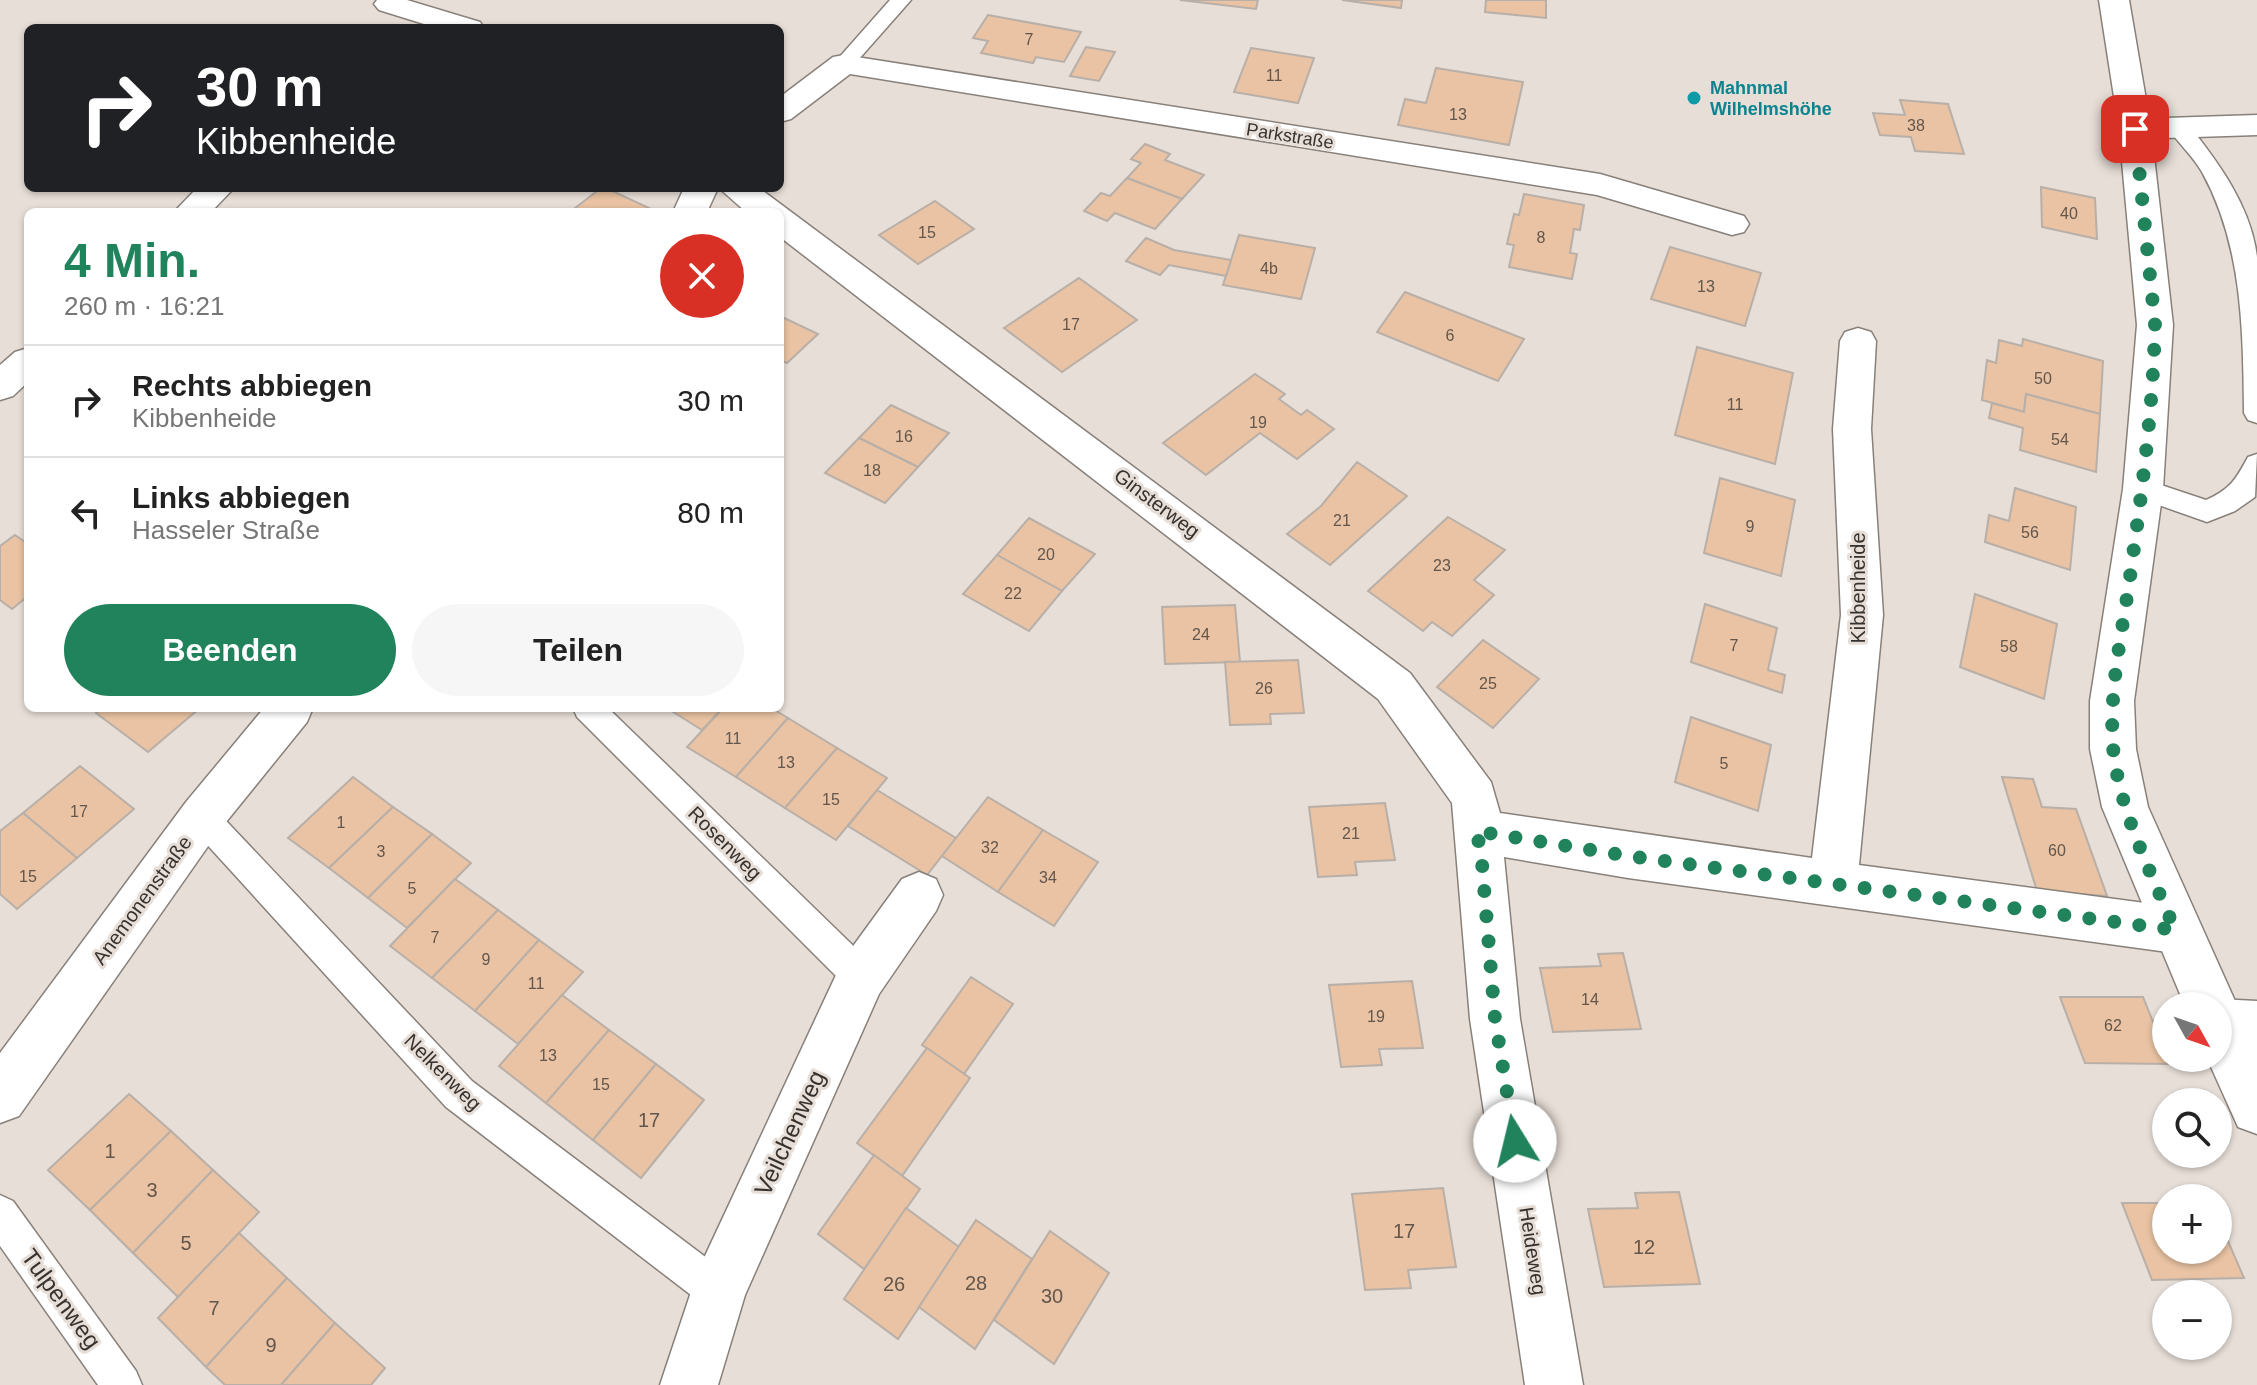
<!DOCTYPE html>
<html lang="de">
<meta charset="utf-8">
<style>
body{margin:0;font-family:Arial,sans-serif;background:#f6f6f6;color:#222;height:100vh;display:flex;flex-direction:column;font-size:30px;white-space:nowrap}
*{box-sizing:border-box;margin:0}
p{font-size:26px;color:#767676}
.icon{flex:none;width:44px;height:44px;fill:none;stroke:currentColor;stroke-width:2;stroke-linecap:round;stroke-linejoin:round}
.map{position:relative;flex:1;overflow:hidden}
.drawer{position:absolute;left:24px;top:208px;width:760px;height:504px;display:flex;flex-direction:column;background:#fff;border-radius:12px;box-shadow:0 2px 6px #0004}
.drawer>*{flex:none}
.guide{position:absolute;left:24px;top:24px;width:760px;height:168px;border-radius:12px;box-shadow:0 2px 6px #0004;background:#202124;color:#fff;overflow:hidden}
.needle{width:52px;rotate:130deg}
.fabs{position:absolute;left:2152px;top:992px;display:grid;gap:16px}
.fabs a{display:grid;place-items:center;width:80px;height:80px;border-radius:50%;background:#fff;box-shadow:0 2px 6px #0004;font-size:40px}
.pin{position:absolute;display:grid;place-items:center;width:68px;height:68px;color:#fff;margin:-34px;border-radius:16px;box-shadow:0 4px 12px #0006}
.me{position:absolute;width:88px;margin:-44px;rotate:351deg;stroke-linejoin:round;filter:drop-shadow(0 0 6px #0008)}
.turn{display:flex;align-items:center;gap:28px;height:168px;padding:0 40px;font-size:36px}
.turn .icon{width:104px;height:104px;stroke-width:2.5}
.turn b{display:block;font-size:56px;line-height:68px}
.round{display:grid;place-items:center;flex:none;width:84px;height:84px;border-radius:42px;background:#f6f6f6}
.summary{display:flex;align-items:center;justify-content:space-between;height:136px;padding:0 40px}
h1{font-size:48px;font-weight:600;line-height:60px;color:#21835c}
.button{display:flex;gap:16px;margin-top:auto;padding:16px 40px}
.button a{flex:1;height:92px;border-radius:48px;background:#21835c;color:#fff;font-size:32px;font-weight:600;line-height:92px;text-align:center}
.button a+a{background:#f6f6f6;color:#222}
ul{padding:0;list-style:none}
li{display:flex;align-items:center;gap:24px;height:112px;padding:0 40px;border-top:2px solid #e0e0e0}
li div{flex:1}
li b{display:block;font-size:30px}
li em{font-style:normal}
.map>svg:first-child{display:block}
.building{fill:#e9c3a3;stroke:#b8afa8;stroke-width:2}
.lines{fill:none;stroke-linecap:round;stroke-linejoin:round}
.service-casing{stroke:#88807a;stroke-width:3}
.minor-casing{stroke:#88807a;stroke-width:3}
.tertiary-casing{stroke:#88807a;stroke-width:3}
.service{fill:#fff;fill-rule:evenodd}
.minor{fill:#fff;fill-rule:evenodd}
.tertiary{fill:#fff;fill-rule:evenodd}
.route{stroke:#21835c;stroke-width:14;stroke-dasharray:0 25.2}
.culture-dot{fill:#0f9aa8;stroke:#e7ded7;stroke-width:3}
.labels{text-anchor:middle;stroke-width:6;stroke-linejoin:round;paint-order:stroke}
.number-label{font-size:16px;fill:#63564c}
.far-culture-label{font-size:18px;font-weight:bold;fill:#0d838f;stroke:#e7ded7;text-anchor:start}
.far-street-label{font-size:18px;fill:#36322f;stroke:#e7ded7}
.street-label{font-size:20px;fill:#36322f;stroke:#e7ded7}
.near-number-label{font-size:20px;fill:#63564c}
.near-street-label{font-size:24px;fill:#36322f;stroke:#e7ded7}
</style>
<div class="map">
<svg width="2257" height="1385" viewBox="0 0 2257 1385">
<rect width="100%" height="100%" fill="#e7ded7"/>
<!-- building -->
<g class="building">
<polygon points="1180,0 1258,0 1256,9"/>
<polygon points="1342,0 1402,0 1401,8"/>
<polygon points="1486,0 1546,0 1546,18 1485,12"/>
<polygon points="988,15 1081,32 1064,62 1036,57 1033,63 981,53 988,41 973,38"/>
<polygon points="1086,47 1115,52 1099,81 1070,76"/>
<polygon points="1251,48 1314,58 1298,103 1234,92"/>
<polygon points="1436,68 1523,82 1509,145 1398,125 1405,99 1426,103"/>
<polygon points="1900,100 1948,104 1964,154 1915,151 1911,137 1880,135 1873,113 1905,115"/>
<polygon points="1145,144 1170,154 1165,160 1204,175 1182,199 1127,178 1141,163 1131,159"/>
<polygon points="1127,178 1182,199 1155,229 1115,213 1107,221 1084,211 1101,193 1110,196"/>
<polygon points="2041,187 2095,198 2097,239 2042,227"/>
<polygon points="601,188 606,188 651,209 647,212 570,212"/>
<polygon points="1524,194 1584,205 1580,230 1574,229 1570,253 1577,254 1572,279 1509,267 1514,245 1507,244 1514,214 1519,215"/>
<polygon points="935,201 974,229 918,264 879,235"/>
<polygon points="1239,235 1315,248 1301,299 1223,285"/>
<polygon points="1146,238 1174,250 1231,260 1226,276 1169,265 1160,275 1126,261"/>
<polygon points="1670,247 1761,273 1745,326 1651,299"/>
<polygon points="1079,278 1137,320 1062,372 1004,328"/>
<polygon points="1405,292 1524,339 1498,381 1377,332"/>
<polygon points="780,316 818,334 787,363 780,360"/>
<polygon points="2023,339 2103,361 2100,414 2026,394 2024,412 1982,400 1987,360 1996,363 1999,340 2022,346"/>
<polygon points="1697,347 1793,373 1775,464 1675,435"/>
<polygon points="1255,374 1285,394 1279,399 1301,415 1307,410 1334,429 1297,459 1260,433 1206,475 1163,443"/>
<polygon points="2026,394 2100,414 2096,472 2020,450 2023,428 1989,418 1992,403 2024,412"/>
<polygon points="891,405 949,433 918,467 859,438"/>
<polygon points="859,438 918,467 885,503 825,473"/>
<polygon points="1357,462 1407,496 1330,565 1287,534 1321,506"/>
<polygon points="1720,478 1795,500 1781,576 1704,553"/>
<polygon points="2015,488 2076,507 2070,570 1985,542 1989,515 2009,521"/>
<polygon points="1448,517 1505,550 1474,580 1494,595 1452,636 1432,622 1423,631 1368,591"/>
<polygon points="1029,518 1095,554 1062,591 997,555"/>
<polygon points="15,535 28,544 28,596 12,609 0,600 0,546"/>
<polygon points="997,555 1062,591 1029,631 963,594"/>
<polygon points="1975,594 2057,624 2044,699 1960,667"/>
<polygon points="1705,604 1777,628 1768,670 1785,675 1782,693 1691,662"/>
<polygon points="1235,605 1240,662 1165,664 1162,607"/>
<polygon points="1483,640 1539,679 1493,728 1437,687"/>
<polygon points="1298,660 1304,713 1270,714 1271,724 1230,725 1225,662"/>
<polygon points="102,708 200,708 148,752 96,713"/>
<polygon points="667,708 723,708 702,730"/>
<polygon points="723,708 771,708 788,718 736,777 687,747"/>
<polygon points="1691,717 1771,745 1758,811 1675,782"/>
<polygon points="788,718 837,748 785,808 736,777"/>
<polygon points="837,748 887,778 836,840 785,808"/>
<polygon points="80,766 134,809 77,858 23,813"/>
<polygon points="353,777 393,807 329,868 288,838"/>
<polygon points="2002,777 2033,779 2042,807 2076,809 2107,896 2037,891"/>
<polygon points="877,790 956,838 927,875 848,826"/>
<polygon points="988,797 1043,830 998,892 942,856"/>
<polygon points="1385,803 1395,860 1355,862 1357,875 1318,877 1309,807"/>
<polygon points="393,807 432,834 368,898 329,868"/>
<polygon points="23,813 77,858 17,909 0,894 0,831"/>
<polygon points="1043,830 1098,862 1054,926 998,892"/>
<polygon points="432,834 471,863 407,928 368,898"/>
<polygon points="455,879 498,910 432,978 390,946"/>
<polygon points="498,910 539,940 475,1011 432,978"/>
<polygon points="539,940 583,972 518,1044 475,1011"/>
<polygon points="1623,953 1641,1029 1553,1032 1540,968 1601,966 1598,954"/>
<polygon points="971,977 1013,1004 964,1074 922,1045"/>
<polygon points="1412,981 1423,1048 1379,1049 1382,1065 1341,1067 1329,985"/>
<polygon points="562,995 609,1030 546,1103 499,1066"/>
<polygon points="2060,997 2143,997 2170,1064 2085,1063"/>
<polygon points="609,1030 656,1064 593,1140 546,1103"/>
<polygon points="927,1048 970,1078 902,1176 857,1143"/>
<polygon points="656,1064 704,1100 641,1178 593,1140"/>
<polygon points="129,1094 171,1131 90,1210 48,1170"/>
<polygon points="171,1131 213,1170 133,1253 90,1210"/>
<polygon points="874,1155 920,1189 864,1269 818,1234"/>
<polygon points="213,1170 259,1212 178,1297 133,1253"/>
<polygon points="1443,1188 1456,1267 1408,1270 1411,1288 1365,1290 1352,1194"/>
<polygon points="1679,1192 1700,1284 1604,1287 1588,1209 1638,1208 1635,1193"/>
<polygon points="2122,1203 2166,1203 2166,1250 2218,1250 2218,1218 2244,1278 2152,1280"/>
<polygon points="906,1208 959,1247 898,1339 844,1299"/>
<polygon points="976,1220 1032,1259 975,1349 919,1307"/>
<polygon points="1050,1231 1109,1273 1054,1364 994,1320"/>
<polygon points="239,1233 287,1278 206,1367 158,1318"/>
<polygon points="287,1278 335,1323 281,1385 225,1385 206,1367"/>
<polygon points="335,1323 385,1368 371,1385 281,1385"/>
</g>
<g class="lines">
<defs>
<g id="service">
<polygon points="890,0 911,0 851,68 837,68 834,64 837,60"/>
<path d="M2179,121L2187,123C2218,162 2251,206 2257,257C2257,307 2257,371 2257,423L2248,420L2244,413C2243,331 2243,246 2202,172C2193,156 2178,143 2168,128Z"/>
<path d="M2257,454L2255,497L2235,511L2207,522L2133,496L2129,489L2133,482L2143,479L2206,500C2231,489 2236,479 2248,457Z"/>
<polygon points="573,708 608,708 873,965 878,977 873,989 861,994 849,989 577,717"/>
<polygon points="202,803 213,807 472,1081 732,1277 737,1291 732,1305 718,1310 704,1305 446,1107 191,827 186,817 191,807"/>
<polygon points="0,1195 13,1201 136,1371 142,1385 98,1385 0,1246"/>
</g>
<g id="minor">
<polygon points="377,0 407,0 480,22 484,28 437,28 379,10 374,4"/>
<polygon points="844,55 1600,174 1744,216 1749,224 1744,232 1732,235 1597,195 850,74 791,119 780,122 780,97 833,57"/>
<polygon points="2257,115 2257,135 2135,139 2124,136 2119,129 2124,122 2135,119"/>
<polygon points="197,188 234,188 211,212 174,212"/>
<polygon points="684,188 718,188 707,212 673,212"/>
<polygon points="719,188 759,188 1410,673 1491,782 1500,813 1812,858 1841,615 1833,429 1840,341 1845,332 1858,328 1871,332 1876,341 1871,429 1883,615 1859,865 2175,907 2192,913 2200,930 2192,947 2175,953 1628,878 1504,857 1520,1019 1583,1385 1525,1385 1470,1019 1452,803 1378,699 780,237 780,212 746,212"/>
<polygon points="28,348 28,382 13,396 0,400 0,365 15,352"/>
<polygon points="264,708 313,708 307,722 218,832 19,1116 0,1123 0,1053 186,802"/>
<polygon points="919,872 936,879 943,895 936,911 879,994 745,1295 718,1385 660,1385 698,1271 843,960 902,879"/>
<polygon points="2218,999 2257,1001 2257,1051 2218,1049 2218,1006 2200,1006"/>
</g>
<polygon id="tertiary" points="2099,0 2129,0 2151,129 2173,325 2163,489 2134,701 2136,749 2148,807 2257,1050 2257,1134 2238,1127 2207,1058 2218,1058 2218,1006 2185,1006 2102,807 2090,749 2090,701 2123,489 2137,325 2119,129"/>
</defs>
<!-- service casing -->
<use href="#service" class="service-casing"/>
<!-- minor casing -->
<use href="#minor" class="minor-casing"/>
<!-- tertiary casing -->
<use href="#tertiary" class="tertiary-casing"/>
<!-- service -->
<use href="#service" class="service"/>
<!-- minor -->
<use href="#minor" class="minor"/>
<!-- tertiary -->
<use href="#tertiary" class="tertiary"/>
</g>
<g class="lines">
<!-- route -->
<path class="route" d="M1515,1141L1495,1019L1481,851L1476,831L1628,856L2175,930C2151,872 2119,811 2113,747C2109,692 2121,638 2129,584C2141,498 2153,412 2155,325L2135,129"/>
</g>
<!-- markers -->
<circle class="culture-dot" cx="1694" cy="98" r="8"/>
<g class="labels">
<!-- number labels -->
<g class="number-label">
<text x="1029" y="45">7</text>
<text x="1274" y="81">11</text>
<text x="1458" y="120">13</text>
<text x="1916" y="131">38</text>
<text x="2069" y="219">40</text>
<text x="927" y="238">15</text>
<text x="1541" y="243">8</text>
<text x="1269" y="274">4b</text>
<text x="1706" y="292">13</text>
<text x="1071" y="330">17</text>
<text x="1450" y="341">6</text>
<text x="2043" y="384">50</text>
<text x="1735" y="410">11</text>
<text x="1258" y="428">19</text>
<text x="904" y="442">16</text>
<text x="2060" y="445">54</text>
<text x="872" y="476">18</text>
<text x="1342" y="526">21</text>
<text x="1750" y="532">9</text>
<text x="2030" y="538">56</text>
<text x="1046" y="560">20</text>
<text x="1442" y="571">23</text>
<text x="1013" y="599">22</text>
<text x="1201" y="640">24</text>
<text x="1734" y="651">7</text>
<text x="2009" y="652">58</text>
<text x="1488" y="689">25</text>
<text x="1264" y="694">26</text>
<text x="733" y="744">11</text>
<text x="786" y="768">13</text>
<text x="1724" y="769">5</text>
<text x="831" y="805">15</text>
<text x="79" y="817">17</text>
<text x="341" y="828">1</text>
<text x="1351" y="839">21</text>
<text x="990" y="853">32</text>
<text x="2057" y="856">60</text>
<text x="381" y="857">3</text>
<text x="28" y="882">15</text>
<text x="1048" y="883">34</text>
<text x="412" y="894">5</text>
<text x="435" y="943">7</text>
<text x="486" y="965">9</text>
<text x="536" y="989">11</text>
<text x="1590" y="1005">14</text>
<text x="1376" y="1022">19</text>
<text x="2113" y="1031">62</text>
<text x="548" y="1061">13</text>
<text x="601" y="1090">15</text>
</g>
<!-- far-culture labels -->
<g class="far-culture-label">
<text x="1710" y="94">Mahnmal<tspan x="1710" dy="21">Wilhelmshöhe</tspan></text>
</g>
<!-- far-street labels -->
<g class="far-street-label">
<text transform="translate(1290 136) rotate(9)" y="6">Parkstraße</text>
</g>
<!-- street labels -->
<g class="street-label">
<text transform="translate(1157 503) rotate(37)" y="7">Ginsterweg</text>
<text transform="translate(1858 588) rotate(-90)" y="7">Kibbenheide</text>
<text transform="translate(725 843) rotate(45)" y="7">Rosenweg</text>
<text transform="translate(142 900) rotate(-54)" y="7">Anemonenstraße</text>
<text transform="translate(443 1072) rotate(45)" y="7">Nelkenweg</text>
<text transform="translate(1533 1251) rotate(81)" y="7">Heideweg</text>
</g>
<!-- near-number labels -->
<g class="near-number-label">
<text x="649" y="1127">17</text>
<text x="110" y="1158">1</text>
<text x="152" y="1197">3</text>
<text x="1404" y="1238">17</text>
<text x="186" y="1250">5</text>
<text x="1644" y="1254">12</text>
<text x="976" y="1290">28</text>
<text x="894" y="1291">26</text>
<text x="1052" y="1303">30</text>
<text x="214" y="1315">7</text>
<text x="271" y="1352">9</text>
</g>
<!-- near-street labels -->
<g class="near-street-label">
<text transform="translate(790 1133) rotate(-65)" y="8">Veilchenweg</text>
<text transform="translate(61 1299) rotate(54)" y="8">Tulpenweg</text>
</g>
</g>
</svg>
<div class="fabs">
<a><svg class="needle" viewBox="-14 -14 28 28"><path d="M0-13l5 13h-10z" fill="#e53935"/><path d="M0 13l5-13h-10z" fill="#767676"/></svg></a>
<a><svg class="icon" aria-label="search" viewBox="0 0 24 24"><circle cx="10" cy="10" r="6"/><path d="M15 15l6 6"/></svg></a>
<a>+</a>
<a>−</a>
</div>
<div class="pin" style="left:2135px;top:129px;background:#d93025"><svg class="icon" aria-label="arrive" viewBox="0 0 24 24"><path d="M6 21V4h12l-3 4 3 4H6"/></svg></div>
<svg class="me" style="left:1515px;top:1141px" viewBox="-20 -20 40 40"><circle r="19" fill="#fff"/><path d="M0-13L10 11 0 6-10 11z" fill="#21835c"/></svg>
<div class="guide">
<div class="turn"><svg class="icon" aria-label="right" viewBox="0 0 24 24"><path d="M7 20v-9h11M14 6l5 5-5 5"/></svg><div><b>30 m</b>Kibbenheide</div></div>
</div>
<section class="drawer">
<div class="summary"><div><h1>4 Min.</h1><p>260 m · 16:21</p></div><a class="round" style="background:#d93025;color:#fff"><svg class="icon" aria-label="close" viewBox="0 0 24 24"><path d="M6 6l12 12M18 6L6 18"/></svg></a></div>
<ul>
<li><svg class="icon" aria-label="right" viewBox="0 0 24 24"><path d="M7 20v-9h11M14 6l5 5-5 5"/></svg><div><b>Rechts abbiegen</b><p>Kibbenheide</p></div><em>30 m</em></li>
<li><svg class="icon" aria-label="left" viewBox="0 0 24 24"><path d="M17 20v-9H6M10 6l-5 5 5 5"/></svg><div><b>Links abbiegen</b><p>Hasseler Straße</p></div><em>80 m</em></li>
</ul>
<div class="button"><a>Beenden</a><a>Teilen</a></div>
</section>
</div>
